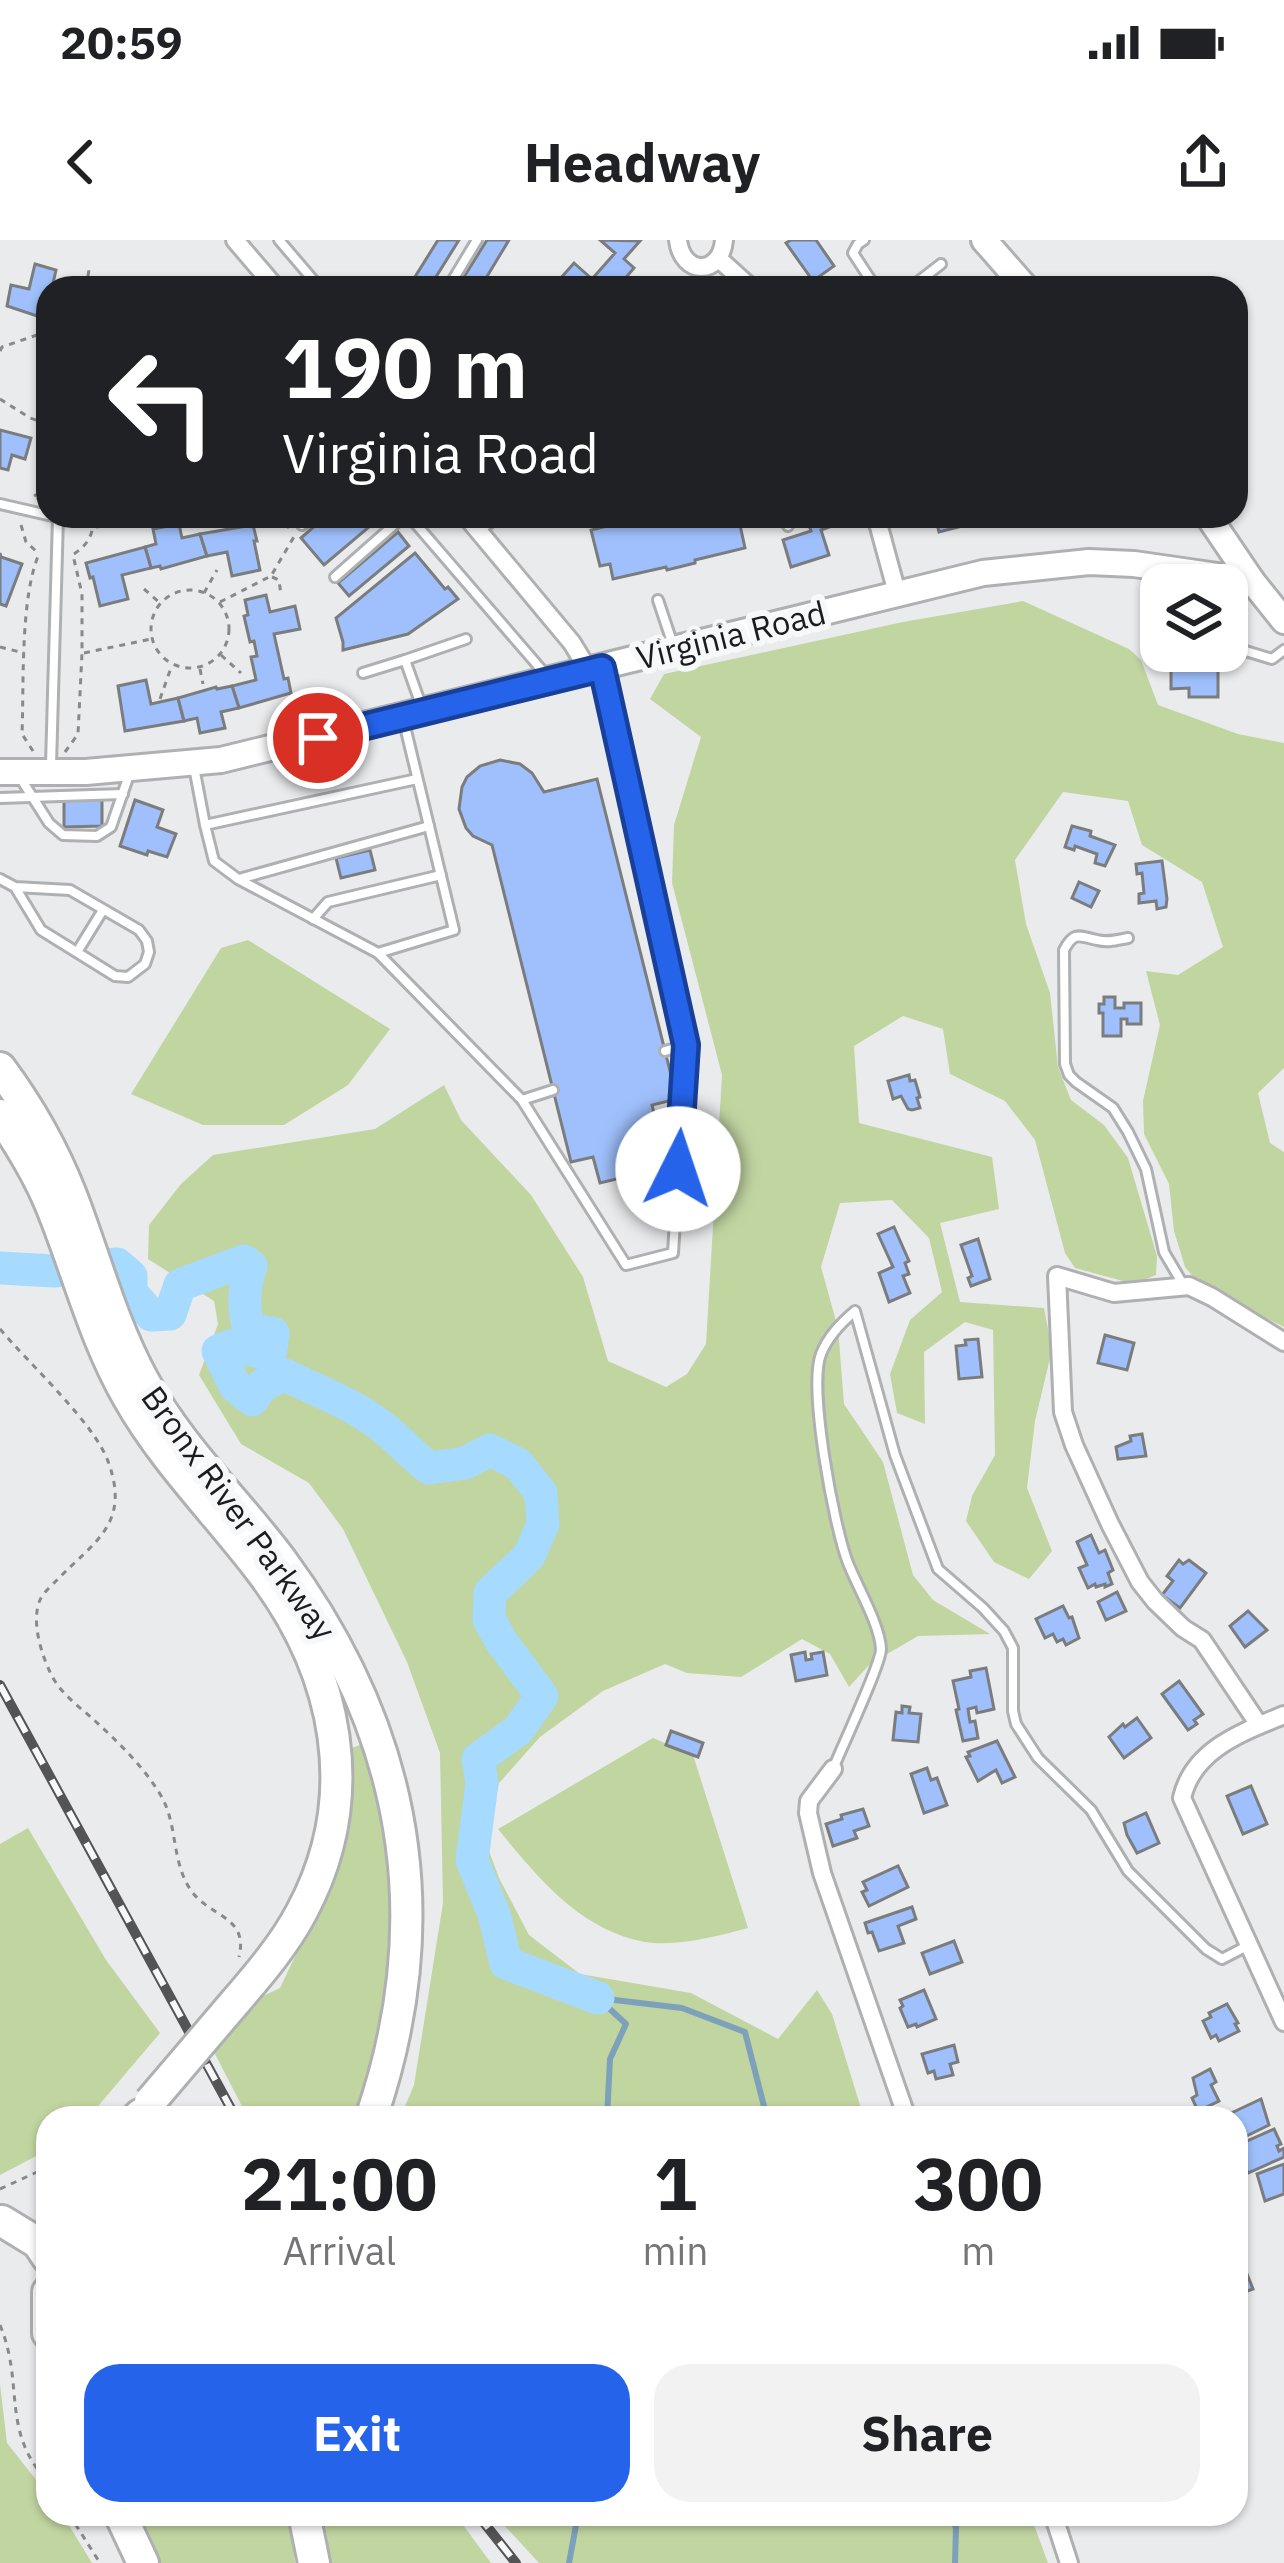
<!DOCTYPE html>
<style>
body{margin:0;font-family:"IBM Plex Sans",sans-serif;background:#f2f2f2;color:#202124;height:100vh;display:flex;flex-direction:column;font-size:45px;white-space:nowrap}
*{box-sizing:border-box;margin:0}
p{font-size:39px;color:#757577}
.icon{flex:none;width:66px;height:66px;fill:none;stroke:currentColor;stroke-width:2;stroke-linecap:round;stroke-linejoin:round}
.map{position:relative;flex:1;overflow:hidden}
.sheet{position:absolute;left:36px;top:1866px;width:1212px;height:420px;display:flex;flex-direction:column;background:#fff;border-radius:36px;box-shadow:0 3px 9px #0004}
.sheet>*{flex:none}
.guide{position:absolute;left:36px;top:36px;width:1212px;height:252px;border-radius:36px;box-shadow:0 3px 9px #0004;background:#202124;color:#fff;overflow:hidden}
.tools{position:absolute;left:1140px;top:324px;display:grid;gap:24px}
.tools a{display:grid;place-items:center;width:108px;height:108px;border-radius:24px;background:#fff;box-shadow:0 3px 9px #0004;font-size:60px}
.pin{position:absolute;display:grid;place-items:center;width:102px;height:102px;color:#fff;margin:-51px;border:6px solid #fff;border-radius:50%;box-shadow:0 3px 12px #0007}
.me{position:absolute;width:132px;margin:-66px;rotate:4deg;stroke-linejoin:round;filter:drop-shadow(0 0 9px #0008)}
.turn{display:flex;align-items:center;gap:42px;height:252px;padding:0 48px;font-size:54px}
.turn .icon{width:156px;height:156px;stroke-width:2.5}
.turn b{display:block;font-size:84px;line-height:102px}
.eta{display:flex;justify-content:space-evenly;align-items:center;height:204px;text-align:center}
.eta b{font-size:72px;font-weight:700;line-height:84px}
.action{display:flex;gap:24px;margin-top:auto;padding:24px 48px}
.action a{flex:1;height:138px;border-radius:36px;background:#2563eb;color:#fff;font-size:48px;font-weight:700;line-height:138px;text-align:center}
.action a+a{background:#f2f2f2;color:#202124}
.status{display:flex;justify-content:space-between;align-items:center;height:84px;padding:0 60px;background:#fff;direction:ltr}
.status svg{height:33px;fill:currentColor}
header{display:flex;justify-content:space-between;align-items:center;height:156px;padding:0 48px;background:#fff;font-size:54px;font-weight:700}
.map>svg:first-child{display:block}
.green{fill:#c1d5a1}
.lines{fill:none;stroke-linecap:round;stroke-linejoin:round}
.stream{stroke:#7da1ba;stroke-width:6}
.river{stroke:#a6dafe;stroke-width:33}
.building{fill:#9fc0fc;stroke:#7b7c7e;stroke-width:3}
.lane-casing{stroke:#afb0b2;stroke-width:14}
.street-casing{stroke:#afb0b2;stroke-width:22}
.secondary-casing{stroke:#afb0b2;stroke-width:30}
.highway-casing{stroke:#afb0b2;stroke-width:36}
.path{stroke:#88898a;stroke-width:3;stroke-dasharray:6 6;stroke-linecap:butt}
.lane{stroke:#fff;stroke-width:8}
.street{stroke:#fff;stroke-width:16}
.secondary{stroke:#fff;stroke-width:24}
.highway{stroke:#fff;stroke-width:30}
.rail-casing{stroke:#545456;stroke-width:10}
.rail{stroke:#f7f8fa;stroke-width:6;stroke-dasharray:18;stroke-linecap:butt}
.highway-bridge-casing{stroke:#afb0b2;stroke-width:36;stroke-linecap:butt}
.highway-bridge{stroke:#fff;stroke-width:30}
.route-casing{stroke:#184099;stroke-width:30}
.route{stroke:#2563eb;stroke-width:21}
.labels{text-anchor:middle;stroke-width:12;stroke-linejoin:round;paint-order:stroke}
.street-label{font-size:33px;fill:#1c1c1d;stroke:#f7f8fa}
</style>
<div class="status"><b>20:59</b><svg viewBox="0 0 49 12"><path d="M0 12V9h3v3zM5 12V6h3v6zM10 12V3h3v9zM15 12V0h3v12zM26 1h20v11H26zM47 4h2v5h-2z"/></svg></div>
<header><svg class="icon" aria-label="back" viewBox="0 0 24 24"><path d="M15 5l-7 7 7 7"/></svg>Headway<svg class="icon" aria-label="share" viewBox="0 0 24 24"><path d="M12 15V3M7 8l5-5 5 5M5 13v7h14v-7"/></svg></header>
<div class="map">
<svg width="1284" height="2323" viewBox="0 0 1284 2323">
<rect width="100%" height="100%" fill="#eaebed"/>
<!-- green -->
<g class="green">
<polygon points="1023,361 1129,409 1141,420 1158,465 1238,494 1284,503 1284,828 1258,853 1270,903 1284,912 1284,1087 1200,1045 1185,1027 1174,991 1169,944 1144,894 1143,861 1160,785 1146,731 1178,735 1223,707 1202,642 1142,605 1128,561 1063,552 1015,620 1026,684 1050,753 1058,827 1071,860 1104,885 1128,918 1157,1016 1156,1035 1134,1044 1075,1028 1065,1013 1035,900 1005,861 950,834 943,789 903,776 854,806 859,883 992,917 999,969 940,983 960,1062 1044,1068 1052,1110 1035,1181 1027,1248 1052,1311 1029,1339 994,1322 966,1281 972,1256 995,1215 993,1090 965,1082 924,1112 925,1184 897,1173 890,1134 910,1080 942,1052 929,998 892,960 840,963 821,1027 838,1088 844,1164 883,1222 913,1335 933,1360 990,1394 918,1396 870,1424 849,1447 830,1414 802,1399 741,1437 687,1433 665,1424 603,1451 540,1497 499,1543 485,1600 499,1638 529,1695 580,1734 691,1753 778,1799 817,1750 832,1774 864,1878 400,1878 414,1845 443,1663 440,1513 407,1422 343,1289 309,1243 241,1204 199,1135 218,1084 214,1061 148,1019 149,985 181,944 213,915 375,889 444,845 461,880 531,955 583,1037 608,1121 666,1147 687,1134 706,1104 722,835 672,643 674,585 701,497 650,459 664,434 903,382"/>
<polygon points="248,700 390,789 348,845 284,885 203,885 131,854 221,708"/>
<path d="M653,1498L693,1515L748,1688C718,1696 677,1707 645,1702C580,1690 538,1638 498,1589Z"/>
<polygon points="360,1505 367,1512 385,1590 397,1667 387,1750 372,1831 355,1878 248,1878 214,1812 259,1758 280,1748 335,1632 349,1509"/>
<polygon points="28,1588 106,1720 160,1793 88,1878 48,1878 48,1910 0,1935 0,1604"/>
<polygon points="0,2144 7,2203 48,2255 48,2274 62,2274 92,2323 0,2323"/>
<polygon points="130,2274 289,2274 295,2323 152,2323"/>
<polygon points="322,2274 455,2274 491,2323 329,2323"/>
<polygon points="494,2274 1030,2274 1048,2323 539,2323"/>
</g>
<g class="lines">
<!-- stream -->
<g class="stream">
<polyline points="598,1758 682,1768 745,1792 767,1878"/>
<polyline points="599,1759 626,1784 610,1819 607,1878"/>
<polyline points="951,2274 956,2288 955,2323"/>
<polyline points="569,2323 577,2280 573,2274"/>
</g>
<!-- river -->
<path class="river" d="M0,1028L54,1031L117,1024L131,1036V1052L151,1075L170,1074L180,1045L244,1021L251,1026C243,1049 243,1067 249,1090L273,1093L270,1114L230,1106L218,1111L235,1146L252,1160L262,1145L285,1135C319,1152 357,1165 386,1190C401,1202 413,1216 429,1228L465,1223L490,1210L518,1224L541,1253L543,1284L529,1316L490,1353L489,1379L501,1401L542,1456L518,1490L478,1519L482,1543L472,1620L494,1674L506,1723L598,1758"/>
</g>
<!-- building -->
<g class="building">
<polygon points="438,0 459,0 429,48 408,48"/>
<polygon points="487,0 509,0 480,48 457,48"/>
<polygon points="600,0 640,1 624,19 634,28 617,48 552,48 574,23 592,39 615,13"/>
<polygon points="791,0 816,0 834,26 813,41 786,3"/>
<polygon points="35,24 56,30 52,48 48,48 46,79 7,66 11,45 29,49"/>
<polygon points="0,190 31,198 25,219 12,215 8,230 0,228"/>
<polygon points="326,276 382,276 324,325 301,298"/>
<polygon points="649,276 738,276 745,308 695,320 695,323 667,330 666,327 613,339 610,324 600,326 591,290"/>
<polygon points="806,276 834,276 837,284 821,290 829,315 791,327 783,300 811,291"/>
<polygon points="935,276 1002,276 939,292"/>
<polygon points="179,284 182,298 200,294 207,316 161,329 160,326 151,328 145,307 156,304 153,289"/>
<polygon points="253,285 257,301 254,301 260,330 232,336 227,312 207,316 200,294"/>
<polygon points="398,292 409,306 349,356 338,343"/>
<polygon points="145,307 151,328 122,335 128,359 100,366 93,337 90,338 86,323"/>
<polygon points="0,313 1,317 22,324 6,366 0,364"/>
<polygon points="415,313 445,349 448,347 458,359 408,394 343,410 343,402 336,378"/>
<polygon points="266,355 270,372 295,366 300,389 274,394 284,439 288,438 291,453 239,468 232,446 256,440 251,417 257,416 254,401 250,402 244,376 248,375 245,360"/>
<polygon points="1171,424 1218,424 1218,457 1189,457 1189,448 1171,449"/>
<polygon points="146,440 151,464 178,458 184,481 125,491 118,446"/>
<polygon points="232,446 239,468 221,472 225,488 200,493 197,478 184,481 178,458 216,447 217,449"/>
<polygon points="500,520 520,524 532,533 544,552 597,539 677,859 652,865 667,927 600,943 593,917 571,922 492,605 473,596 466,588 459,569 462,547 467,537 480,526"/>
<polygon points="64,558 102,558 102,586 64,587"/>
<polygon points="135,560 163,570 157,587 176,594 167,617 148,611 147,615 120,606"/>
<polygon points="1072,586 1091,591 1090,596 1115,605 1105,626 1095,623 1097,614 1075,606 1074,610 1065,607"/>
<polygon points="370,610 375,630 341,638 336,618"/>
<polygon points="1162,621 1167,659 1166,667 1157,669 1156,661 1139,663 1139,654 1144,653 1142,633 1137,634 1136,624"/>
<polygon points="1079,642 1099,651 1091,667 1072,658"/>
<polygon points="1104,757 1115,757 1115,768 1124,768 1124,763 1141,763 1141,784 1127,784 1127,779 1121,779 1121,796 1103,796 1103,773 1099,773 1099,764 1104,764"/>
<polygon points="909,835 910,841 915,840 920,857 917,858 920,868 912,870 908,869 901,856 893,859 888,841"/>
<polygon points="894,987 909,1021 905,1023 909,1034 903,1036 910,1053 889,1062 879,1033 893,1027 878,994"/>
<polygon points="978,999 990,1039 971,1046 968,1038 972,1036 961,1005"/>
<polygon points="1105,1095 1134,1103 1127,1130 1098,1123"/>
<polygon points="978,1099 982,1137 959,1139 956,1106 966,1105 965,1100"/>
<polygon points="1142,1194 1146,1216 1118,1219 1116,1207 1131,1201 1130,1196"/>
<polygon points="1091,1295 1099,1313 1105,1310 1113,1330 1108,1333 1112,1344 1105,1347 1105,1344 1096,1347 1095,1344 1088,1348 1079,1328 1087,1325 1077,1302"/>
<polygon points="1179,1320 1183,1324 1189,1320 1206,1333 1180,1368 1162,1355 1173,1341 1167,1336"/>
<polygon points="1117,1352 1126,1371 1106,1380 1098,1362"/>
<polygon points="1063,1366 1069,1378 1072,1377 1079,1398 1066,1405 1063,1399 1057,1402 1053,1394 1045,1398 1036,1379"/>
<polygon points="1248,1371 1267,1390 1245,1407 1230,1386"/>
<polygon points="805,1412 806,1420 812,1419 811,1414 823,1412 827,1435 796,1441 791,1415"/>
<polygon points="986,1428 994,1469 977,1473 976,1467 968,1469 970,1482 975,1481 978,1498 963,1501 956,1470 959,1469 953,1441 971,1437 970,1431"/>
<polygon points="1179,1441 1203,1474 1194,1480 1197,1484 1188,1490 1162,1454"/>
<polygon points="902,1466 910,1467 909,1473 921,1474 918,1502 893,1500 896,1472 902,1473"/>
<polygon points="1137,1478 1151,1498 1124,1518 1109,1497 1123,1484 1125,1487"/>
<polygon points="671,1491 703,1503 698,1517 666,1505"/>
<polygon points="997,1501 1015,1537 1002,1543 996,1530 978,1541 966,1517 970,1516 968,1512"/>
<polygon points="927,1528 931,1540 937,1538 947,1565 924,1573 911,1534"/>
<polygon points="1251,1546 1267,1584 1243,1594 1227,1556"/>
<polygon points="863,1569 869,1586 854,1591 857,1598 833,1606 826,1584 842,1579 841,1575"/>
<polygon points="1146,1573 1159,1603 1137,1613 1127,1595 1124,1583"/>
<polygon points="898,1626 908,1647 869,1666 862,1652 867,1650 863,1642"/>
<polygon points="912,1667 916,1679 898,1686 904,1703 879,1711 872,1692 868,1693 865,1683"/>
<polygon points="954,1701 962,1722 930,1734 922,1713"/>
<polygon points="924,1750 936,1779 917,1787 916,1784 908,1787 900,1768 903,1766 900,1760"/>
<polygon points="1227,1764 1238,1783 1235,1784 1239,1791 1219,1801 1216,1795 1211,1798 1203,1781 1211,1777 1209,1773"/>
<polygon points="954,1805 958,1822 950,1824 953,1835 936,1839 934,1831 928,1833 922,1814"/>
<polygon points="1210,1829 1216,1842 1211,1845 1219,1861 1198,1871 1192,1858 1197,1855 1193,1838"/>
<polygon points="1261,1859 1269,1885 1236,1901 1236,1878 1223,1877"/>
<polygon points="1274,1889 1281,1904 1277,1906 1279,1911 1284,1908 1284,1917 1248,1933 1236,1906"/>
<polygon points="1284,1924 1284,1954 1265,1961 1257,1934"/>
<polygon points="1239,2014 1253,2049 1236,2055 1236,2015"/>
</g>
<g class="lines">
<defs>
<g id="lane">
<polyline points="279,0 320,48"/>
<polyline points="864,0 858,4 853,13 870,39"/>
<polyline points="448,48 477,0"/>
<polyline points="858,48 870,39 877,48"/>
<polyline points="910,48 941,24"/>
<polyline points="0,264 48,275"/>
<polyline points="409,276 546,435"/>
<polyline points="785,276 788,286"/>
<polyline points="302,285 313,276"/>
<polyline points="481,289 500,276"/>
<polyline points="335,337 404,276"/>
<polyline points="658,360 672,402"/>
<polyline points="1239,409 1272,419 1284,410"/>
<polyline points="363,433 405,420"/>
<polyline points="421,465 405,420 466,399"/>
<polyline points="51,525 58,277 52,276"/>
<polyline points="194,527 205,585"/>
<polyline points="21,539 49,583 63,595 97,596 111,587 129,535"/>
<polyline points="417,539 205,585 214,621 238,639 378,713 522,860 626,1025 673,1013 686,805 603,429"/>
<polyline points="0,558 123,554"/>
<polyline points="0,639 15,647 41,690 115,736 128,737 145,724 149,712 147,701 139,690 70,650 15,647"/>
<polyline points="239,639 429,586"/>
<polyline points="313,679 328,662 441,635"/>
<path d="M1128,698C1117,700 1108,703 1097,700C1079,696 1074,691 1064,710L1065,824L1069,835L1076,842L1113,868L1128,892L1146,929L1164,1012L1184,1046"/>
<polyline points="77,712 103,670"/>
<polyline points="378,713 454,690 403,478"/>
<polyline points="665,811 686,805"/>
<polyline points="522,860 553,850"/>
<path d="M833,1529C841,1509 881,1424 881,1409C880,1385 857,1346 848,1323C834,1287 808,1148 821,1114C828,1096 841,1083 855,1071L895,1215L938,1329L983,1368L1004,1391L1013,1408V1471L1016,1484L1038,1518L1091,1570L1128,1631L1206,1709L1222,1719L1247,1706"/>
</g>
<g id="street">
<polyline points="235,0 276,48"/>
<path d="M678,0C682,36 721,36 724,0"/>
<polyline points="719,19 751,48"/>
<polyline points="466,276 572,403 589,431"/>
<polyline points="876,276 897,353"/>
<path d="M1284,1475C1243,1492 1193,1509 1182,1558L1284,1782"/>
<polyline points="1259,1485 1202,1400 1183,1388 1155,1361 1140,1342 1110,1284 1074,1205 1063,1172 1057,1036 1114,1053 1189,1046 1212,1057 1284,1102"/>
<polyline points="833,1529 809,1561 808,1573 822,1633 907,1878"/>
<polyline points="1053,2274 1069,2323"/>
</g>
<g id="secondary">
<polyline points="984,0 1026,48"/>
<polyline points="1208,276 1252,341 1284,381"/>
<polyline points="0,532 86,532 221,520 983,333 1089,322 1134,324 1252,341"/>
</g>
<g id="highway">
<path d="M0,828C29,867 53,909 71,955C95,1017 111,1081 143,1140C179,1207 236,1260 281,1320C407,1491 440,1677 371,1878"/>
<path d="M0,875C19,903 37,932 50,963C77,1028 93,1096 128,1157C164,1221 217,1273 261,1331C338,1432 364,1557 301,1673C284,1705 260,1733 236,1761"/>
<polyline points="137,1878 140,1875"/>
<polyline points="2,1981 38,2003 48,2018"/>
<polyline points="48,2052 48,2093"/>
<polyline points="120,2274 143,2323"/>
<polyline points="304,2274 314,2323"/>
</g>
</defs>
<!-- lane casing -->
<use href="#lane" class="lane-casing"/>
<!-- street casing -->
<use href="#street" class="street-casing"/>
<!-- secondary casing -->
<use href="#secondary" class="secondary-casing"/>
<!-- highway casing -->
<use href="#highway" class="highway-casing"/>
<!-- path -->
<g class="path">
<polyline points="86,48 89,30"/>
<polyline points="0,111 2,107 37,95 48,96"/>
<polyline points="0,159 30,178 48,184"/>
<polyline points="34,256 48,248"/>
<polyline points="278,276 289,288"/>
<polyline points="21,285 26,302 37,312"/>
<polyline points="96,287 176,276"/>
<path d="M74,314C89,304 94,293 93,276"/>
<polyline points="272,337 279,340 281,355"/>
<polyline points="144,349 160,363"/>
<circle cx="190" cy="389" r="39"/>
<polyline points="204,353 217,330"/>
<polyline points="220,362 271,336 295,295"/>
<polyline points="0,407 24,413"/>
<polyline points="84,413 151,399"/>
<polyline points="221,415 241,433"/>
<polyline points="200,429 203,444"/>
<polyline points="160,459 172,425"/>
<path d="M33,511L22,494C24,445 20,358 39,314"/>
<polyline points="65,512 78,494 82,413 82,354 73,315"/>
<path d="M0,1089C29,1124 96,1184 109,1224C130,1284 94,1302 58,1339C52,1345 43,1353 40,1360C31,1381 41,1413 50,1432C58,1451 77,1465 93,1479C117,1501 143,1526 160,1554C178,1583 171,1620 190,1649C209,1678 249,1675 239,1717"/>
<polyline points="104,1878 115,1868"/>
<polyline points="0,1949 48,1927"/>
<path d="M0,2085C25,2145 0,2190 48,2242"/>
<polyline points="69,2274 100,2323"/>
</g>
<!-- lane -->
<use href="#lane" class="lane"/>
<!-- street -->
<use href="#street" class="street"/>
<!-- secondary -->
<use href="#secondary" class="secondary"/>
<!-- highway -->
<use href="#highway" class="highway"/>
<defs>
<g id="rail">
<polyline points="0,1445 236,1878"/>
<polyline points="477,2274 516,2323"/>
</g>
</defs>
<!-- rail casing -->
<use href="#rail" class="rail-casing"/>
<!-- rail -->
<use href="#rail" class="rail"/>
<defs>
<polyline id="highway-bridge" points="150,1862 236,1761"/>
</defs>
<!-- highway-bridge casing -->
<use href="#highway-bridge" class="highway-bridge-casing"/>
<!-- highway-bridge -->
<use href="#highway-bridge" class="highway-bridge"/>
</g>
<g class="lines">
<defs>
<polyline id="route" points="318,498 602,428 686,805 678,929"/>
</defs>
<!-- route casing -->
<use href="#route" class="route-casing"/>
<!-- route -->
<use href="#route" class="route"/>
</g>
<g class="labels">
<!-- street labels -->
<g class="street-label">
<text transform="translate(731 395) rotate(-14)" y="12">Virginia Road</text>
<text transform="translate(239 1273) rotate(54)" y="12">Bronx River Parkway</text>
</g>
</g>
</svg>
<div class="tools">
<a><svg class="icon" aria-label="layers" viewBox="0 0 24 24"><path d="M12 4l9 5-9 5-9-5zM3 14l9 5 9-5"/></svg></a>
</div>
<div class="pin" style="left:318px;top:498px;background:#d93025"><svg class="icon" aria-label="arrive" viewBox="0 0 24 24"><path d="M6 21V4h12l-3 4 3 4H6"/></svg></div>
<svg class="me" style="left:678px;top:929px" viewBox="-20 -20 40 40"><circle r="19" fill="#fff"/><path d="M0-13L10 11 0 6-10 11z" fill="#2563eb"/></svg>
<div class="guide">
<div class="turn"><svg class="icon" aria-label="left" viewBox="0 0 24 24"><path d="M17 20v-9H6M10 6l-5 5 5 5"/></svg><div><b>190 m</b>Virginia Road</div></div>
</div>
<section class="sheet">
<div class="eta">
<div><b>21:00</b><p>Arrival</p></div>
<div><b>1</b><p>min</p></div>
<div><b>300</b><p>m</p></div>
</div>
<div class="action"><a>Exit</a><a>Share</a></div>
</section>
</div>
